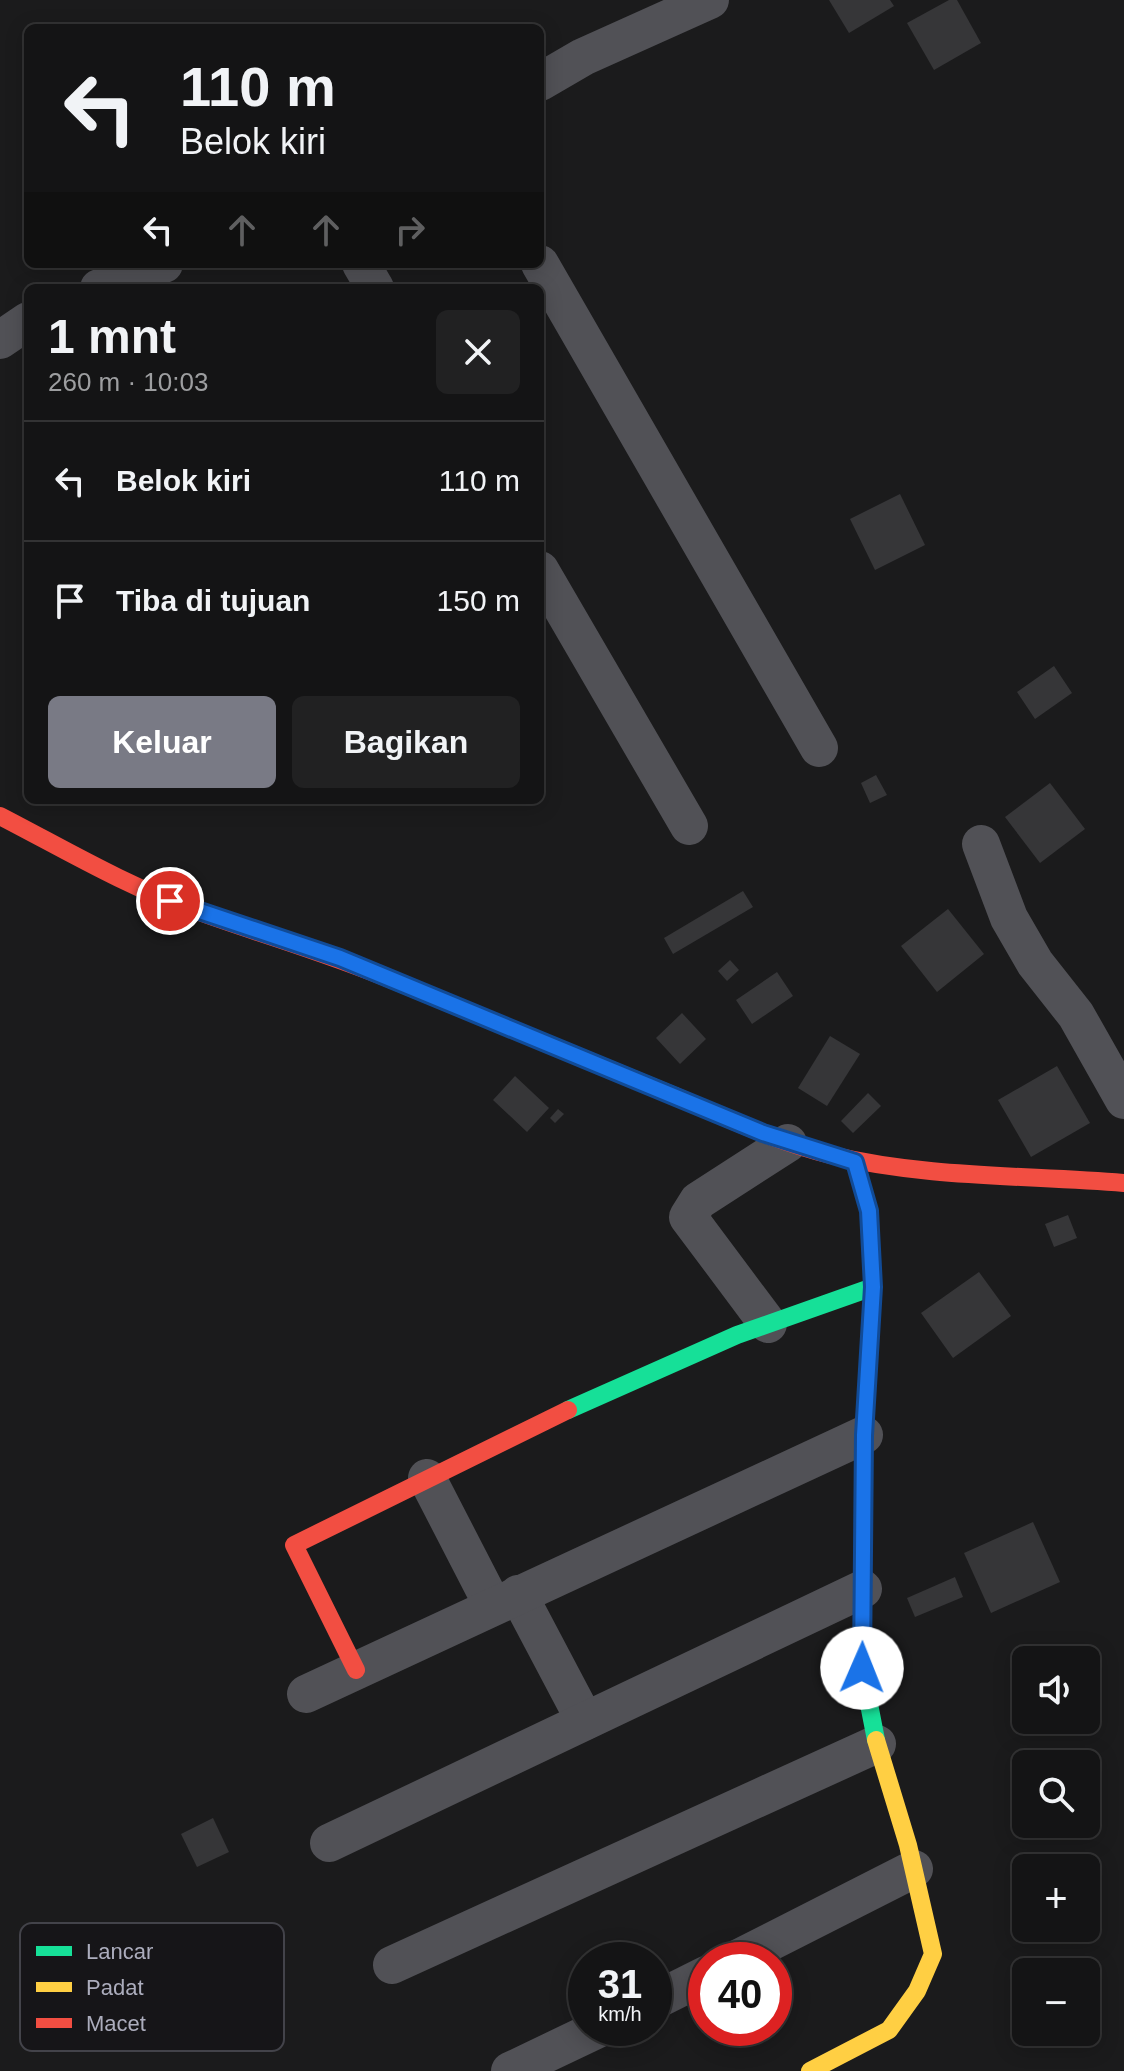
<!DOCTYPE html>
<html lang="id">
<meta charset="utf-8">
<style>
body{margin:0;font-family:Helvetica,sans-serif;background:#212122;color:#f1f3f6;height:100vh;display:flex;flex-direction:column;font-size:30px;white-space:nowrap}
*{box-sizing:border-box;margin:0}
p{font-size:26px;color:#9d9ea0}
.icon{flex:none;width:44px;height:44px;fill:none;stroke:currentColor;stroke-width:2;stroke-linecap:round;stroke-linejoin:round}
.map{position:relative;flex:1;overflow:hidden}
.details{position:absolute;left:24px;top:284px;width:520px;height:520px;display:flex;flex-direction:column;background:#141415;border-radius:12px;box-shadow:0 4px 20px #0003,0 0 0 2px #333334}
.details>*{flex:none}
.top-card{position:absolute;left:24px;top:24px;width:520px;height:244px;border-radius:12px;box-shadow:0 4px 20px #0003,0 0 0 2px #333334;background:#141415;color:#f1f3f6;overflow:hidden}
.controls{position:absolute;left:1012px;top:1646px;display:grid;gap:16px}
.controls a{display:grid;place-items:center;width:88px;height:88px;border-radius:12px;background:#141415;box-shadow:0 4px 20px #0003,0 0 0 2px #333334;font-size:40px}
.speed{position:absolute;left:568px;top:1942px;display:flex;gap:16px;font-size:40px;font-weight:700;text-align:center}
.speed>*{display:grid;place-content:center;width:104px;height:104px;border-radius:50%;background:#141415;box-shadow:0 4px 20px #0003,0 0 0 2px #333334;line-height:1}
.speed small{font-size:20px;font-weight:400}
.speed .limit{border:12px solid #d22;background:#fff;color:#111}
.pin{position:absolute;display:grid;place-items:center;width:68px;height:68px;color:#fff;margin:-34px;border:4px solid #fff;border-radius:50%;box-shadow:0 2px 8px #0007}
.me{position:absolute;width:88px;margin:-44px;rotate:1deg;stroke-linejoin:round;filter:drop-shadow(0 0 6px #0008)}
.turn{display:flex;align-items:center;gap:28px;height:168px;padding:0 24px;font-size:36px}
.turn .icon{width:104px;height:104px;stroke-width:2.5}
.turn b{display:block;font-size:56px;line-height:68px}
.lanes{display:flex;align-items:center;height:76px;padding:0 24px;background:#0003;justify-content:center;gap:40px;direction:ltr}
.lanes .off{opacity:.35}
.round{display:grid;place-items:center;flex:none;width:84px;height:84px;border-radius:12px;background:#212122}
.overview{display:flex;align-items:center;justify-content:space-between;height:136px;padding:0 24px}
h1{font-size:48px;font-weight:700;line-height:60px}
.action{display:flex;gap:16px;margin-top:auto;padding:16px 24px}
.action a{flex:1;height:92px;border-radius:12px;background:#797a85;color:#fff;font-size:32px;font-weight:700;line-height:92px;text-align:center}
.action a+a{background:#212122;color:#f1f3f6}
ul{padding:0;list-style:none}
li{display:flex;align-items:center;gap:24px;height:120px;padding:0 24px;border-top:2px solid #333334}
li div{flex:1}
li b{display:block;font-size:30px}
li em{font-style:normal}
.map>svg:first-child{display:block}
.building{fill:#363638}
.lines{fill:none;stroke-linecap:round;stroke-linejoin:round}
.street{stroke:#515156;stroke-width:38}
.fast{stroke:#16e098;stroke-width:18}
.slow{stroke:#ffcf43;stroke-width:18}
.jam{stroke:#f24e42;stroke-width:18}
.route-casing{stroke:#114b97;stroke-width:20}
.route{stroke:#1a73e8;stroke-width:14}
.key{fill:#161518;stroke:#43434a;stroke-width:2}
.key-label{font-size:22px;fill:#acadbd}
</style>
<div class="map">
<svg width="1124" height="2071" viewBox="0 0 1124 2071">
<rect width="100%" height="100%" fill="#1b1b1c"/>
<!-- building -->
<g class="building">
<polygon points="829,0 890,0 894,6 849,33"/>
<polygon points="949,0 957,0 981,43 934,70 907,23"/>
<polygon points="900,494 925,545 875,570 850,519"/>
<polygon points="1054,666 1072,693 1035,719 1017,692"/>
<polygon points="876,775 887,795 870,803 861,783"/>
<polygon points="1050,783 1085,829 1040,863 1005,817"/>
<polygon points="743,891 753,907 673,954 664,938"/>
<polygon points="948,909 984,954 937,992 901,946"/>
<polygon points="730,960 739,970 727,981 718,971"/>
<polygon points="777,972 793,996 752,1024 736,1000"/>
<polygon points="682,1013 706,1039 680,1064 656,1038"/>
<polygon points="830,1036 860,1054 827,1106 798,1088"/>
<polygon points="1057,1066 1090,1123 1031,1157 998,1100"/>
<polygon points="515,1076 549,1108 527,1132 493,1100"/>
<polygon points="868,1093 881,1106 853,1133 841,1121"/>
<polygon points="558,1109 564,1114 555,1123 550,1118"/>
<polygon points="1068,1215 1077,1238 1054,1247 1045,1224"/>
<polygon points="979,1272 1011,1316 953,1358 921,1313"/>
<polygon points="1033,1522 1060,1582 991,1613 964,1553"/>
<polygon points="955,1577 963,1597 915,1617 907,1598"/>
<polygon points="213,1818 229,1852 197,1867 181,1834"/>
</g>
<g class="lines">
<!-- street -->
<g class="street">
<polyline points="540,82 583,57 710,0"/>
<polyline points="361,264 375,288"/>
<polyline points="540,264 819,748"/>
<polyline points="99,288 164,264"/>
<polyline points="0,340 28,321"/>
<polyline points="540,570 689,826"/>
<polyline points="981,844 1009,918 1035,963 1076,1015 1124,1100"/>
<polyline points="768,1324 688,1217 698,1201 788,1143"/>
<polyline points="427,1478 493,1606"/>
<polyline points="518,1594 585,1721"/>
<polyline points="306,1694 864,1435"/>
<polyline points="329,1843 863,1589"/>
<polyline points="735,1960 914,1869"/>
<polyline points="392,1965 877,1744"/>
<polyline points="654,2001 706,1975"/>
<polyline points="510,2071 600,2028"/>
</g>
<!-- fast -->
<g class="fast">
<polyline points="392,980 675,1096"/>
<polyline points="855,1162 869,1211 873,1287 864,1435 862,1668 876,1740"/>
<polyline points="568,1410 737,1335 873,1287"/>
</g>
<!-- slow -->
<polyline class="slow" points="810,2071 889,2030 917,1991 933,1954 908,1845 876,1740"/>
<!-- jam -->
<g class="jam">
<path d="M0,816C64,849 126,886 194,910C260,934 327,953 392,980"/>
<path d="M675,1096C726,1118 777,1142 831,1155C926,1178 1026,1175 1124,1183"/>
<polyline points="356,1670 294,1545 568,1410"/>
</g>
</g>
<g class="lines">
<defs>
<polyline id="route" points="170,901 340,958 763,1133 855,1162 869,1211 873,1287 864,1435 862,1668"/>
</defs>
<!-- route casing -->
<use href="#route" class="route-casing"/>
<!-- route -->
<use href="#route" class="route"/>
</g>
<!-- legend -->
<rect x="20" y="1923" width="264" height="128" rx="12" class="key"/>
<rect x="36" y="1946" width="36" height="10" fill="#16e098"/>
<rect x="36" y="1982" width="36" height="10" fill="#ffcf43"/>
<rect x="36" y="2018" width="36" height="10" fill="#f24e42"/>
<g class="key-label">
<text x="86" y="1959">Lancar</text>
<text x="86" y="1995">Padat</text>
<text x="86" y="2031">Macet</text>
</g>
</svg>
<div class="controls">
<a><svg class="icon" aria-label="sound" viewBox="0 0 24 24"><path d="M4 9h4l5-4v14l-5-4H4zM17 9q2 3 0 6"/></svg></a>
<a><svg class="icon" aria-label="search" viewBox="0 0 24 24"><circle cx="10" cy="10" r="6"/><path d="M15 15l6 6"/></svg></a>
<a>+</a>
<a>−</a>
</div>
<div class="speed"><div>31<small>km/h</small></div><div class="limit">40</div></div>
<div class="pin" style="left:170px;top:901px;background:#d93025"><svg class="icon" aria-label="arrive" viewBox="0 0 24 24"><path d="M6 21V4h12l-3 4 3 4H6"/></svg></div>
<svg class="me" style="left:862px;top:1668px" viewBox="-20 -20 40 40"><circle r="19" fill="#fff"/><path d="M0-13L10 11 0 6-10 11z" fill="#1a73e8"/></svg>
<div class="top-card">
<div class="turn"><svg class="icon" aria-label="left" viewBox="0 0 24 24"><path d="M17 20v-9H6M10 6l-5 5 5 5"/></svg><div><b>110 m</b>Belok kiri</div></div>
<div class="lanes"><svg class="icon" aria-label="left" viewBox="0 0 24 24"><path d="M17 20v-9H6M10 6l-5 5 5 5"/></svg><svg class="icon off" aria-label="ahead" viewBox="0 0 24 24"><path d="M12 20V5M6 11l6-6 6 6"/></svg><svg class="icon off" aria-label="ahead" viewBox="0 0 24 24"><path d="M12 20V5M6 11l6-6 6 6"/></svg><svg class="icon off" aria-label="right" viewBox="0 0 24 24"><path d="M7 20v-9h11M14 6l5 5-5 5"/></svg></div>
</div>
<section class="details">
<div class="overview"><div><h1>1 mnt</h1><p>260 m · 10:03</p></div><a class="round"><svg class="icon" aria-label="close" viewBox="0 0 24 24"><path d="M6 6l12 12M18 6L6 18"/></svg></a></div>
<ul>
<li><svg class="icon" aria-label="left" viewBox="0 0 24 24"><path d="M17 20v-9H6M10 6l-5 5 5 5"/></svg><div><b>Belok kiri</b></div><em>110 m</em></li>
<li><svg class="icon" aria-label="arrive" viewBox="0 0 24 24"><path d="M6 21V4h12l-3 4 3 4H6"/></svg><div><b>Tiba di tujuan</b></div><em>150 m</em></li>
</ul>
<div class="action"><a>Keluar</a><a>Bagikan</a></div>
</section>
</div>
